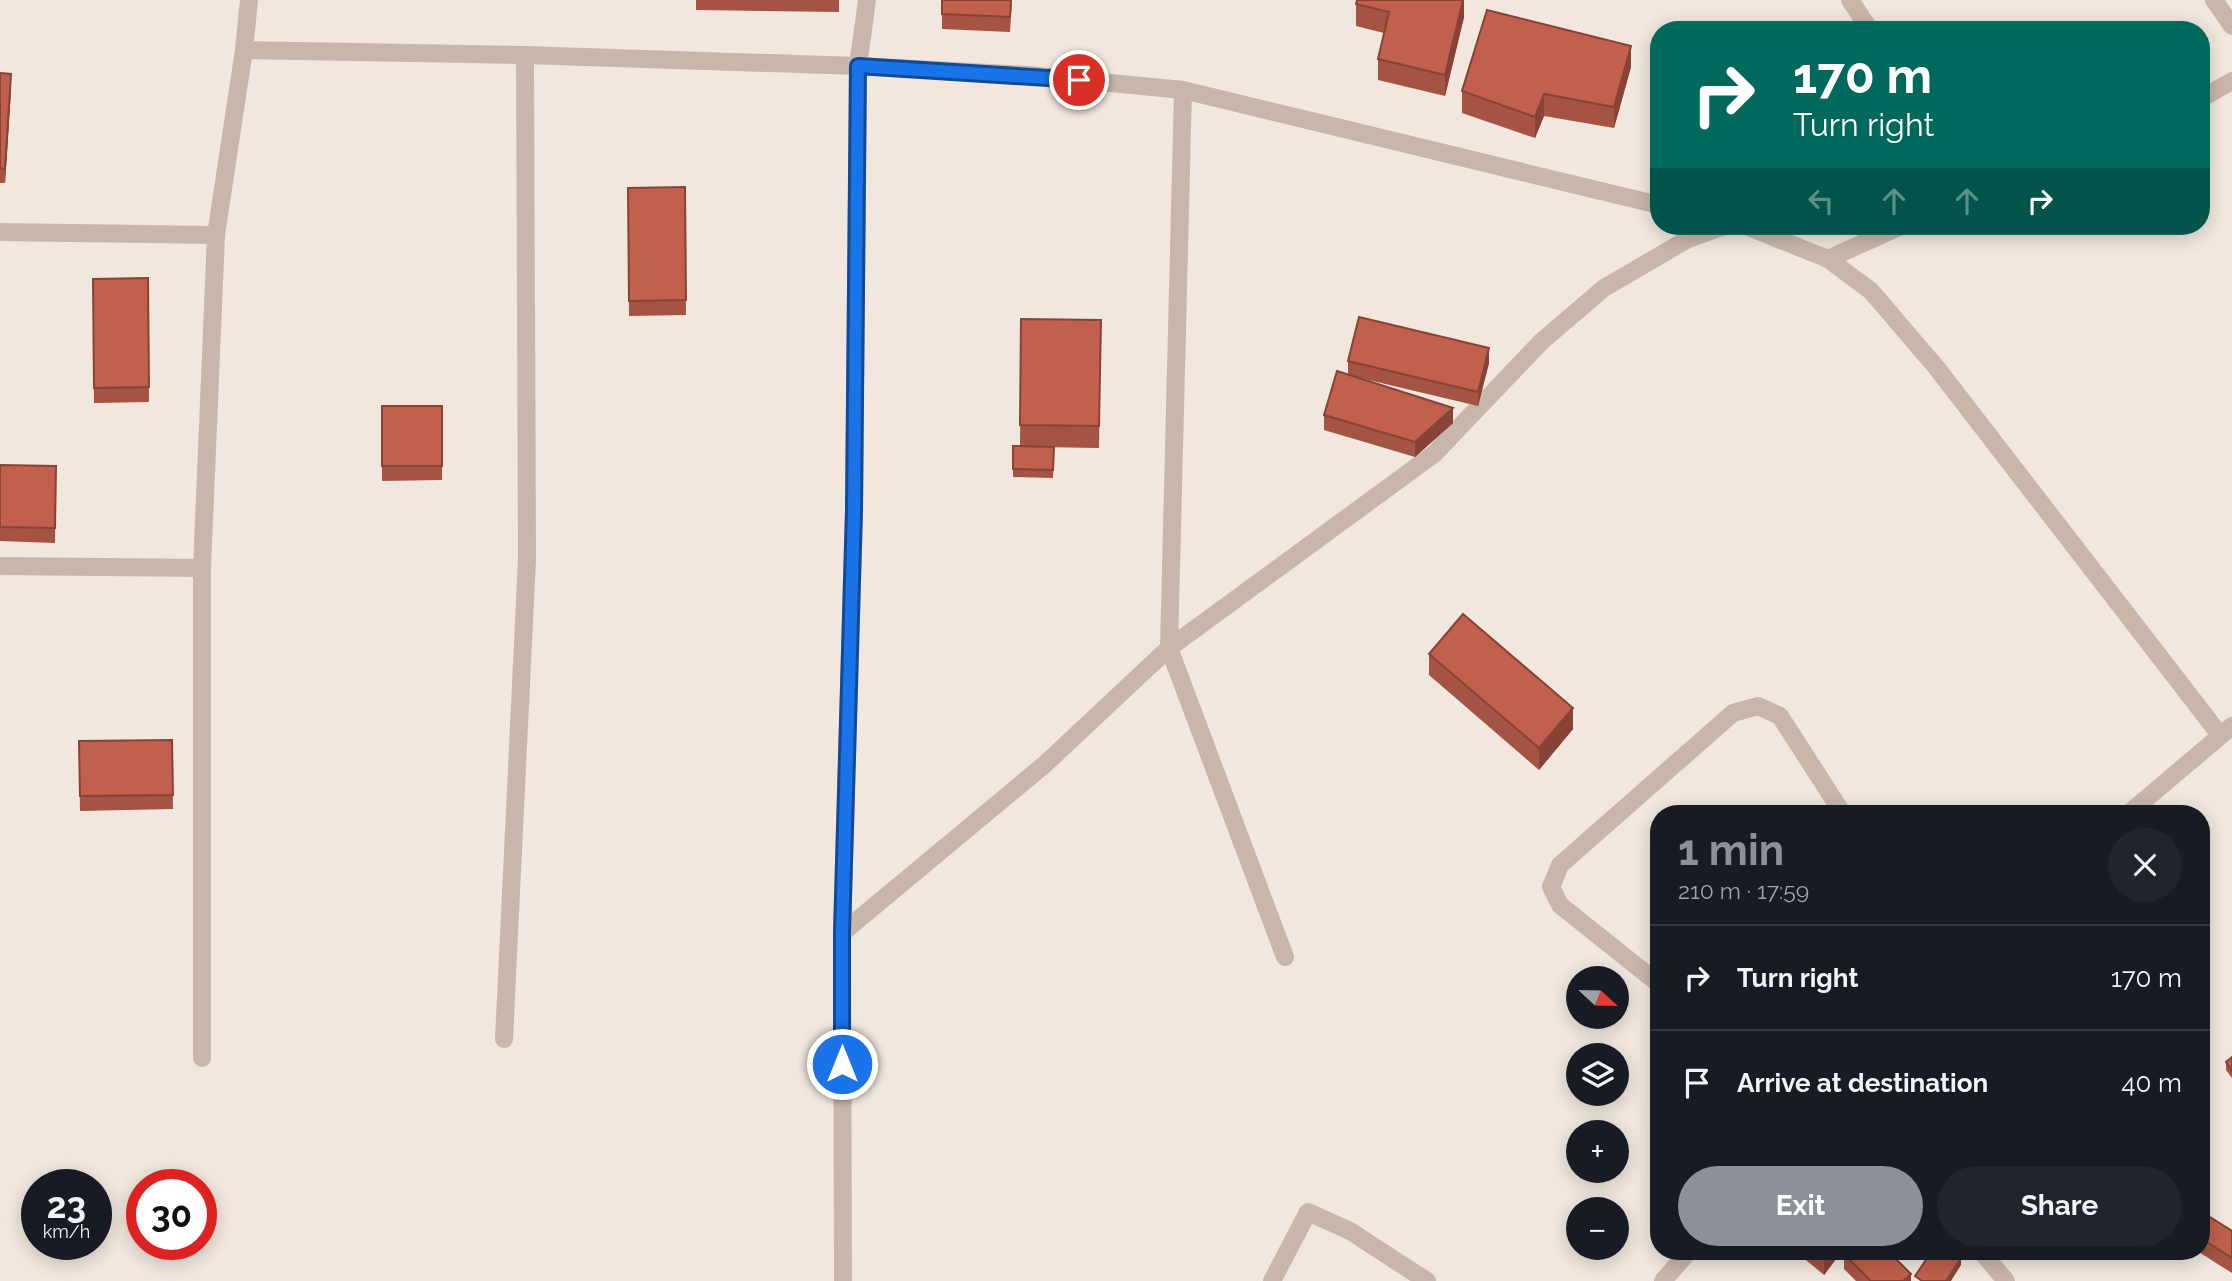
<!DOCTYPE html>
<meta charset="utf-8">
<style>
body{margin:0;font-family:Raleway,sans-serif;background:#20242c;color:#f1f3f6;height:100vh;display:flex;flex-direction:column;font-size:26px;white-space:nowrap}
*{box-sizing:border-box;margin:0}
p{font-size:23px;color:#9ea1a6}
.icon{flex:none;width:38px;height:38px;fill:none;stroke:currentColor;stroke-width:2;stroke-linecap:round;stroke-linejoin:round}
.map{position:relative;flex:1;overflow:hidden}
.details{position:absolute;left:1650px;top:805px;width:560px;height:455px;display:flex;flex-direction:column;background:#171b24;border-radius:28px;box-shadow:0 4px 18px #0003}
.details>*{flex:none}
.guide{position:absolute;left:1650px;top:21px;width:560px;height:214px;border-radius:28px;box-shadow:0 4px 18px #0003;background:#00695c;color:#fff;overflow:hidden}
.needle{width:46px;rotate:112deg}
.fabs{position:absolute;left:1566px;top:966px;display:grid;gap:14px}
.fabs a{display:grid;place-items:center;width:63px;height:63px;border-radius:50%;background:#171b24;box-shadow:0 4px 18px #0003;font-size:35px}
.speed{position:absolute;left:21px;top:1169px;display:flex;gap:14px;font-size:35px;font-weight:700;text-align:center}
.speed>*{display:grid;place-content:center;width:91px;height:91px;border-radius:50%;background:#171b24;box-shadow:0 4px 18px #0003;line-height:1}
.speed small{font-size:18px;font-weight:400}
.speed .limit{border:10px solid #d22;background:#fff;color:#111}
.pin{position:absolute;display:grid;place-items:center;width:60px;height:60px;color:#fff;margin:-30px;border:4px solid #fff;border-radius:50%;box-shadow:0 2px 7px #0007}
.me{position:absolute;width:77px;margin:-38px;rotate:0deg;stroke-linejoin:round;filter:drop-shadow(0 0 5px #0008)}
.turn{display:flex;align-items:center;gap:24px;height:147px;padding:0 28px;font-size:32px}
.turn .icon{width:91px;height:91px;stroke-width:2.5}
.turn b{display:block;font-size:49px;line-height:60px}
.lanes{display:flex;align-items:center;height:66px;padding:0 28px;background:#0003;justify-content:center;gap:35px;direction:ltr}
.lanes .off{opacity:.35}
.round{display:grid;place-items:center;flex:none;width:74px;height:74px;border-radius:37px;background:#20242c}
.head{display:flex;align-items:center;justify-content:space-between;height:119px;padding:0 28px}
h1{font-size:42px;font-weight:700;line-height:52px;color:#8c9099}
.button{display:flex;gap:14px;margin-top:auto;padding:14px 28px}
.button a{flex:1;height:80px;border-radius:42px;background:#8c9099;color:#fff;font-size:28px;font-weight:700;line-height:80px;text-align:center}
.button a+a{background:#20242c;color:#f1f3f6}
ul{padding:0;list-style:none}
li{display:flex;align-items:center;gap:21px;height:105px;padding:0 28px;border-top:2px solid #363941}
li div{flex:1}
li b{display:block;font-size:26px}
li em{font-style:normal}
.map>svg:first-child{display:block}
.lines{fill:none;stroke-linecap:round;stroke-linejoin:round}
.street{stroke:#c9b6aa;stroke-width:18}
.wall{fill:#a55342}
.shaded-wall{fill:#864336}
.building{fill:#c0604d;stroke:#864336;stroke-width:2}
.route-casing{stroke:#114b97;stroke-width:18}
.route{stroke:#1a73e8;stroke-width:12}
</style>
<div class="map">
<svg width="2232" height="1281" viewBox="0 0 2232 1281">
<rect width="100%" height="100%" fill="#f1e7de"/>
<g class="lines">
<!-- street -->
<g class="street">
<polyline points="1850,0 1870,30"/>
<polyline points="2214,0 2232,26"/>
<polyline points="244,50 525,55 858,66 1028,75 1183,90 1659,205"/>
<polyline points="1183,90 1169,648 1285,957"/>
<polyline points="2202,98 2232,81"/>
<polyline points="1746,226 1828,259 1871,291 1936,367 2220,735"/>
<polyline points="0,232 216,235"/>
<polyline points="1828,259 1901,226"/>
<polyline points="0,566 202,568"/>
<polyline points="2128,814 2232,726"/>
<polyline points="842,933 1044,765 1169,648 1434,454 1542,341 1604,288 1688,239 1724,226"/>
<polyline points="1659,984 1560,905 1551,887 1560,865 1733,713 1758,706 1780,716 1843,814"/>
<polyline points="504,1039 527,559 525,55"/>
<polyline points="202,1058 202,568 216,235 244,50 249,0"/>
<polyline points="1981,1251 2006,1281"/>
<polyline points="843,1281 842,933 854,511 858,66 867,0"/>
<polyline points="1272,1281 1308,1212 1350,1231 1427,1281"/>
<polyline points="1663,1281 1689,1251"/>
</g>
</g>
<!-- wall -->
<g class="wall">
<polygon points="696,0 839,0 839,12 696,10"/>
<polygon points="942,0 1012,0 1010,32 942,29"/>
<polygon points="1464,0 1464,17 1445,96 1378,80 1378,59 1384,33 1356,26 1356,4"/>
<polygon points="1631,67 1614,128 1544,116 1535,138 1462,113 1462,91"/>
<polygon points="0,73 11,89 5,183 0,183"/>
<polygon points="685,187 686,315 629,316 628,188"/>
<polygon points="148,278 149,402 94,403 93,279"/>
<polygon points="1021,319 1101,320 1099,448 1041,447 1054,447 1053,478 1013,477 1013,446 1020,446"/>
<polygon points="1348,361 1489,363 1478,406 1356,377 1453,423 1415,457 1324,430 1324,415 1348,375"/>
<polygon points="382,406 442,406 442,480 382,481"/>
<polygon points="0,465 56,466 55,543 0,541"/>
<polygon points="1429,654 1573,729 1539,770 1429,675"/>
<polygon points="172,740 173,809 80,811 79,741"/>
<polygon points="2232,1057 2232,1078 2226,1070 2226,1062"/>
<polygon points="2202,1212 2232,1231 2232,1273 2197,1251 2202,1251"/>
<polygon points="1795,1251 1842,1251 1824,1275"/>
<polygon points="1844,1254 1911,1281 1856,1281 1844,1269"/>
</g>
<!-- shaded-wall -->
<g class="shaded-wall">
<polygon points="1463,0 1464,0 1464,17 1445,96 1445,75"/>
<polygon points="1631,46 1631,67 1614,128 1614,107"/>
<polygon points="11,74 11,89 5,183 5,169"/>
<polygon points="1544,94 1544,116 1535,138 1535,117"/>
<polygon points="1489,348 1489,363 1478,406 1478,392"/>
<polygon points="1453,408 1453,423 1415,457 1415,442"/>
<polygon points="1573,708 1573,729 1539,770 1539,748"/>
<polygon points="1831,1251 1842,1251 1824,1275 1824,1260"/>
<polygon points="1961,1258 1961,1265 1951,1281 1946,1281"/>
<polygon points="1911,1274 1911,1281 1903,1281"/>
</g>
<!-- building -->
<g class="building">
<polygon points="942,0 1011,0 1010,17 942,14"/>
<polygon points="1357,0 1463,0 1445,75 1378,59 1389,12 1356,4"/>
<polygon points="1487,10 1631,46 1614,107 1544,94 1535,117 1462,91"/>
<polygon points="0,73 11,74 5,169 0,168"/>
<polygon points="685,187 686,300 629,301 628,188"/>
<polygon points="148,278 149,387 94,388 93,279"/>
<polygon points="1359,317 1489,348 1478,392 1348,361"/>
<polygon points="1021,319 1101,320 1099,426 1020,425"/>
<polygon points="1337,371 1453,408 1415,442 1324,415"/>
<rect x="382" y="406" width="60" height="60"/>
<polygon points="1013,446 1054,447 1053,470 1013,469"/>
<polygon points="0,465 56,466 55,528 0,527"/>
<polygon points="1463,614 1573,708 1539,748 1429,654"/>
<polygon points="172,740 173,795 80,796 79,741"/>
<polygon points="2232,1057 2232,1071 2226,1062"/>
<polygon points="2202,1212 2232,1231 2232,1258 2202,1239"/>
<polygon points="1814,1251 1831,1251 1824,1260"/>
<polygon points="1847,1251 1888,1251 1911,1274 1903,1281 1871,1281 1844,1254"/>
<polygon points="1932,1251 1951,1251 1961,1258 1946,1281 1922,1281 1915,1276"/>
</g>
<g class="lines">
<defs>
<polyline id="route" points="842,1064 842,933 854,510 858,66 1079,80"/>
</defs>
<!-- route casing -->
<use href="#route" class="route-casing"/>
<!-- route -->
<use href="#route" class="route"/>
</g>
</svg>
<div class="fabs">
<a><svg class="needle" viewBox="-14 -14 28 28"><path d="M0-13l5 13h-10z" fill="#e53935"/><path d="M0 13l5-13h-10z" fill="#9ea1a6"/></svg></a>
<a><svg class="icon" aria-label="layers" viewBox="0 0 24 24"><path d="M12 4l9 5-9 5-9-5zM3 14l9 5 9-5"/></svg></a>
<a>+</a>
<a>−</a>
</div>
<div class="speed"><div>23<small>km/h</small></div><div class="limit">30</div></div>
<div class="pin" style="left:1079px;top:80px;background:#d93025"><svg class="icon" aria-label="arrive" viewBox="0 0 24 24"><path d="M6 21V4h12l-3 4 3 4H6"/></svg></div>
<svg class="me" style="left:842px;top:1064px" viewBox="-20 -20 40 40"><circle r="17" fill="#1a73e8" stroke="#fff" stroke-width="3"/><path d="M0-11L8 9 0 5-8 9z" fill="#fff"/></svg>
<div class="guide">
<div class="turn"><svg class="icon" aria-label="right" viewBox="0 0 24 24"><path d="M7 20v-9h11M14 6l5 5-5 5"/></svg><div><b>170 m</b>Turn right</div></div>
<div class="lanes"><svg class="icon off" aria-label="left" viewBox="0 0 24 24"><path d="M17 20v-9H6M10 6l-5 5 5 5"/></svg><svg class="icon off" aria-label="ahead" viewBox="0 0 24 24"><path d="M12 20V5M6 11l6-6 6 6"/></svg><svg class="icon off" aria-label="ahead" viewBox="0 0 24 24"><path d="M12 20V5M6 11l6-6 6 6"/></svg><svg class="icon" aria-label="right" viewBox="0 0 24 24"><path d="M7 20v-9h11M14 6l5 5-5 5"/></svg></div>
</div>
<section class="details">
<div class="head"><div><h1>1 min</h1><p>210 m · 17:59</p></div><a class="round"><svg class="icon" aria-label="close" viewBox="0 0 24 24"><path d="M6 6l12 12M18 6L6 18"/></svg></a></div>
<ul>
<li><svg class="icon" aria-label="right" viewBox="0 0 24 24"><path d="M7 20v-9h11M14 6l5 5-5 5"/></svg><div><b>Turn right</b></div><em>170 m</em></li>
<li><svg class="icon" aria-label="arrive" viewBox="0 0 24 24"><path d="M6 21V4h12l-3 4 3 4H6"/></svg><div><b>Arrive at destination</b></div><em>40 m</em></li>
</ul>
<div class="button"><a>Exit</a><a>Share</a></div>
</section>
</div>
